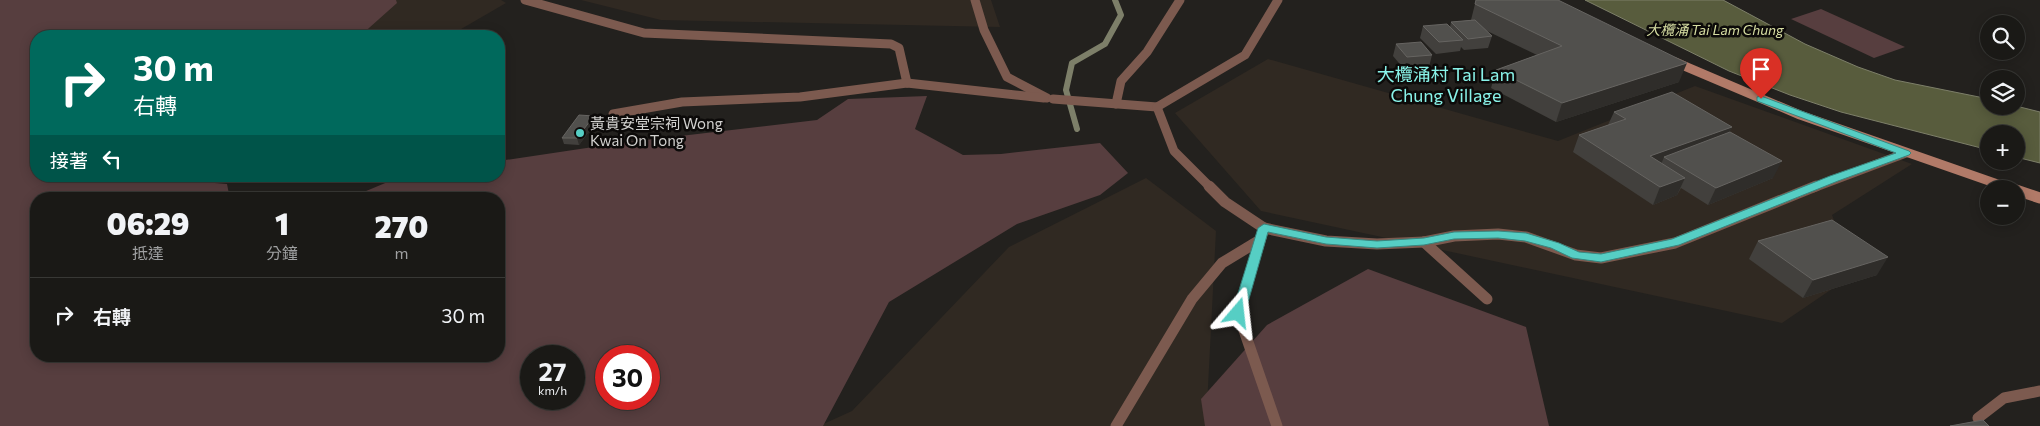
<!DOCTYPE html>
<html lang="zh-TW">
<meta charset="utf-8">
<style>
body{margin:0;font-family:Commissioner,"Noto Sans TC",sans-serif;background:#23221f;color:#f1f3f6;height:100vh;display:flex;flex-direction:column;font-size:19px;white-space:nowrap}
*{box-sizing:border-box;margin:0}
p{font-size:16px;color:#9fa0a1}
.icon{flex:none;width:28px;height:28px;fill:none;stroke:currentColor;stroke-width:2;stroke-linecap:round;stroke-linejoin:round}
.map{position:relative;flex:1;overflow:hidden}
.sheet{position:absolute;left:30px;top:192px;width:475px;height:170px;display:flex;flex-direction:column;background:#1a1916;border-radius:20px;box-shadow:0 2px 12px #0003,0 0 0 1px #383835}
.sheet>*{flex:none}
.guide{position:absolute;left:30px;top:30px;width:475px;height:152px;border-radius:20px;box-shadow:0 2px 12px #0003,0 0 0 1px #383835;background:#00695c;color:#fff;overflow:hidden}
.buttons{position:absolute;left:1980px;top:15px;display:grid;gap:10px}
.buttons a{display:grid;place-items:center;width:45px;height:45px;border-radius:50%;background:#1a1916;box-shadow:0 2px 12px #0003,0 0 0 1px #383835;font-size:25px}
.speed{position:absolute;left:520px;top:345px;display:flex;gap:10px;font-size:25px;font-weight:700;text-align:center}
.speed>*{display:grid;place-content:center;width:65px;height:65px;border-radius:50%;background:#1a1916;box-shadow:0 2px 12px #0003,0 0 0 1px #383835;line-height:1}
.speed small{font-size:12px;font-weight:400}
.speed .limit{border:8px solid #d22;background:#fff;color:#111}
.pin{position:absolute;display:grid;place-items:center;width:42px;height:42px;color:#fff;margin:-51px -21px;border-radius:50% 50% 50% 0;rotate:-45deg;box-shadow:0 0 5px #0007}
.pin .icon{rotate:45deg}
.me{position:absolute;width:55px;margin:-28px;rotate:17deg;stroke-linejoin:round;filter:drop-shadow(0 0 4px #0008)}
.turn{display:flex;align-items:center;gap:18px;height:105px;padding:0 20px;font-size:22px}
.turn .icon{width:65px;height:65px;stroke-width:2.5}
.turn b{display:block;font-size:35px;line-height:42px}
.then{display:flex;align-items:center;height:48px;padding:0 20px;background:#0003;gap:10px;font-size:19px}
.eta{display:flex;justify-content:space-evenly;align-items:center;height:85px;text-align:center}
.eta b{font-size:30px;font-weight:800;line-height:35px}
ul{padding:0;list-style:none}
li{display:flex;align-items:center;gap:15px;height:75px;padding:0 20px;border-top:1px solid #383835}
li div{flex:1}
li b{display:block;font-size:19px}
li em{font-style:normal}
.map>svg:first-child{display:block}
.built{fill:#302922}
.green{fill:#573e3f;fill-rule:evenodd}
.water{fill:#585c3d;stroke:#7d7f69}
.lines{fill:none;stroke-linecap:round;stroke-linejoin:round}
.stream{stroke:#7d7f69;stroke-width:6}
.lane-far1{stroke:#7c5a4f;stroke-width:9}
.lane{stroke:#7c5a4f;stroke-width:11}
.street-far1{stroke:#7c5a4f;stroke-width:9}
.street{stroke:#7c5a4f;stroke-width:11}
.secondary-far1{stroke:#b17a68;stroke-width:9}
.secondary{stroke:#b17a68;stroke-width:11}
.wall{fill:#42403d}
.shaded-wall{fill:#2f2d2a}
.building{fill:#51504d;stroke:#666461}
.route{fill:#56cec4;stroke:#38867f}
.poi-dot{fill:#56cec4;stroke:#0c0a09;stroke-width:2}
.labels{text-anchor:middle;stroke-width:5;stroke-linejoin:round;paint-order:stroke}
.far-water-label{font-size:14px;font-style:italic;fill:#d6dda2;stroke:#0c0a09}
.poi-label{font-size:15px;fill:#d2d1cf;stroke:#0c0a09;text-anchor:start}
.quarter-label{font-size:18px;fill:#89f3e9;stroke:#0c0a09}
</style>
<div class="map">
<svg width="2040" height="426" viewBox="0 0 2040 426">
<rect width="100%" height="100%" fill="#23211e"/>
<!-- built -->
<g class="built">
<polygon points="369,0 501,0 506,3 449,36 321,36"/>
<polygon points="581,0 991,0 1000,27 661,20"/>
<polygon points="1268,59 1558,141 1695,86 1912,164 1832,215 1854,274 1782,323 1261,211 1175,113"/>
<polygon points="1146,178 1216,231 1206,426 819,426 852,411 1009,247"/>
</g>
<!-- green -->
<g class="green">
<path d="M0,0H396L397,3L360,36H36V176H130L227,184L230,199H36V356H499V199H347L402,176H499V161L620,143L817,120L848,99L927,96L915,129L963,155L1001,154L1100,143L1128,173L1100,195L1017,224L889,302L823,426H0ZM531,356H574V399H531ZM606,356H649V399H606Z"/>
<polygon points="1821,9 1905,47 1874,58 1791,19"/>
<polygon points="1368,269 1526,327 1549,426 1205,426 1201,399 1267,325"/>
</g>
<!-- water -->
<polygon class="water" points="1585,0 1723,0 1805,44 1858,67 1895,80 1989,99 1989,106 2016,106 2040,112 2040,163 2016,157 2016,134 1989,134 1989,150 1841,112 1790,95 1729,71"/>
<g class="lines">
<!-- stream -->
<polyline class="stream" points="1077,129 1066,90 1072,63 1105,44 1121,15 1115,0"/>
<!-- lane-far1 -->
<g class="lane-far1">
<polyline points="975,0 984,30 1007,77 1047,98"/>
<polyline points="1116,104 1121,81 1147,52 1180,0"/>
<polyline points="1813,188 1906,153"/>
</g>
<!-- lane -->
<g class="lane">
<polyline points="1424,242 1454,236 1498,234 1526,237 1576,255 1601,258 1675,243 1816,186"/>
<polyline points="1424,242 1487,299"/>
<polyline points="1978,418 2004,398 2040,391"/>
<polyline points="1116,426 1192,299 1222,263 1260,240"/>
</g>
<!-- street-far1 -->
<g class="street-far1">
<polyline points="525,0 644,33 891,44 899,48 907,83"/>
<polyline points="1053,99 1157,107 1245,55 1278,0"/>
<polyline points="1157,107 1174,151 1211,188"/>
<polyline points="613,114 682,102 800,97 907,83 1044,98"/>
</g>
<!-- street -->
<g class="street">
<polyline points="1209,186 1225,202 1264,228 1238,313 1277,426"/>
<polyline points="1264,228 1326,241 1377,244 1424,242"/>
</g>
<!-- secondary-far1 -->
<polyline class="secondary-far1" points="1675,62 1800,115 2009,188"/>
<!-- secondary -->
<g class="secondary">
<polyline points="2005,186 2013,189"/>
<polyline points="2016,190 2040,198"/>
</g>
</g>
<!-- wall -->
<g class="wall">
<polygon points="1476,0 1679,82 1556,122 1491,88 1496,70 1537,55 1485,30 1492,36 1488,48 1464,50 1461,47 1460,51 1436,54 1420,38 1423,26 1450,27 1451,22 1471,20"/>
<polygon points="1396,44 1432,55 1429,67 1404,69 1393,56"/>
<polygon points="1614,112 1732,127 1729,132 1773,178 1708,205 1681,188 1677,195 1653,205 1573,152 1579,135 1608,125"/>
<polygon points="596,122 579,145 564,144 562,138"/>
<polygon points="1758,241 1877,275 1803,298 1749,259"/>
</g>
<!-- shaded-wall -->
<g class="shaded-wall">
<polygon points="1687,63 1679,82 1556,122 1562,103"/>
<polygon points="594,116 596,122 579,145 577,138"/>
<polygon points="1732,127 1724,144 1664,157 1660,167 1650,156"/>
<polygon points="1782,161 1773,178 1708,205 1716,188"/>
<polygon points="1685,178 1677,195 1653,205 1660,187"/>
<polygon points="1888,257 1877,275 1803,298 1813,280"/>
</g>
<!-- building -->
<g class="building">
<polygon points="1476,0 1558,0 1687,63 1562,103 1496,70 1562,46 1475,4"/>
<polygon points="1475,20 1492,36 1468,39 1451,22"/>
<polygon points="1447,24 1463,40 1439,42 1423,26"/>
<polygon points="1421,42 1432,55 1407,57 1396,44"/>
<polygon points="1672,92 1732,127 1650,156 1685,178 1660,187 1579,135 1626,119 1614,112"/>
<polygon points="579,115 594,116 577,138 562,138"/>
<polygon points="1730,132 1782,161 1716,188 1664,157"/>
<polygon points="1832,220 1888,257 1813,280 1758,241"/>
<polygon points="1983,420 1989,426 1950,426"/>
</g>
<!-- route -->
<polygon class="route" points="1761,96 1909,151 1911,153 1909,155 1838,181 1679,245 1601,262 1572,258 1551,248 1525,241 1498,238 1454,239 1424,245 1377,248 1326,244 1268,232 1245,313 1238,317 1232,313 1258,228 1264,224 1326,237 1377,241 1424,238 1454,232 1498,231 1526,233 1559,243 1579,252 1601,254 1672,239 1830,176 1896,153 1757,101 1757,97"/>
<!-- markers -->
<circle class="poi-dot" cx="580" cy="133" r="5"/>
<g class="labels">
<!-- far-water labels -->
<g class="far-water-label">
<text x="1715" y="35">大欖涌 Tai Lam Chung</text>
</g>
<!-- poi labels -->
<g class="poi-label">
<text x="590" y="129">黃貴安堂宗祠 Wong<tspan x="590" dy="17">Kwai On Tong</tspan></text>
</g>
<!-- quarter labels -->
<g class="quarter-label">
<text x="1446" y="81">大欖涌村 Tai Lam<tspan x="1446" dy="21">Chung Village</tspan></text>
</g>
</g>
</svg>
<div class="buttons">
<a><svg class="icon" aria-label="search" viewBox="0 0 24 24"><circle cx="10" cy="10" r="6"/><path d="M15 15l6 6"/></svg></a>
<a><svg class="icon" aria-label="layers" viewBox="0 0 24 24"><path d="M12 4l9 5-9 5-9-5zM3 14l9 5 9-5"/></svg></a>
<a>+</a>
<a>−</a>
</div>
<div class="speed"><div>27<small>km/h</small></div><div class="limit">30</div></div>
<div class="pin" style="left:1761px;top:99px;background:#d93025"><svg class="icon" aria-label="arrive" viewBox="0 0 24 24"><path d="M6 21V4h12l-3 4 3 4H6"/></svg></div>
<svg class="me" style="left:1238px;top:313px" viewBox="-20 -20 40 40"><path d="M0-17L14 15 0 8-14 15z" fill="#56cec4" stroke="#fff" stroke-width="4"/></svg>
<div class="guide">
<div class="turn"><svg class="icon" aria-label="right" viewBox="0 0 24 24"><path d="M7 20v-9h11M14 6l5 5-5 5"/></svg><div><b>30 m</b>右轉</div></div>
<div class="then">接著<svg class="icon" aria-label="left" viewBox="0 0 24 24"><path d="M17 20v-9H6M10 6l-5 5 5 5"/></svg></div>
</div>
<section class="sheet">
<div class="eta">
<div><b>06:29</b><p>抵達</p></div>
<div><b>1</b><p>分鐘</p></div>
<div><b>270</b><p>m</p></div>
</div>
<ul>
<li><svg class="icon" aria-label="right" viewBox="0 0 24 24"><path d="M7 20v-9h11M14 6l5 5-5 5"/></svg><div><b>右轉</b></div><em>30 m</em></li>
</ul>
</section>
</div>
